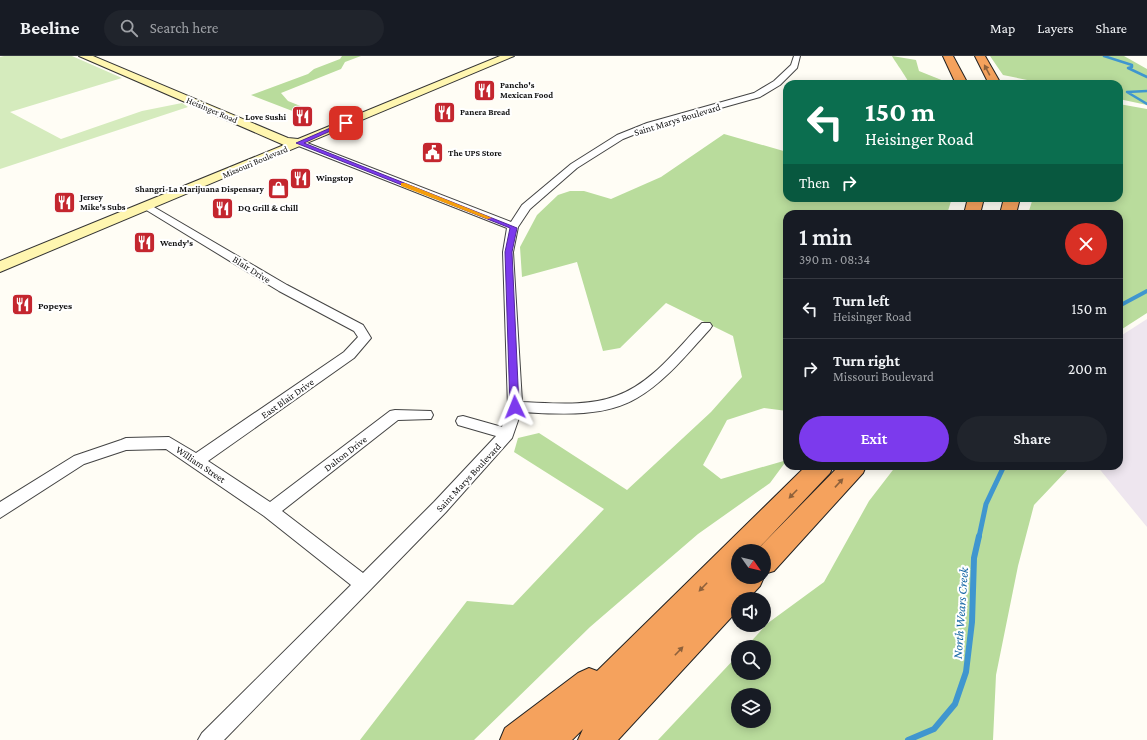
<!DOCTYPE html>
<meta charset="utf-8">
<style>
body{margin:0;font-family:"Crimson Pro",serif;background:#20242c;color:#f1f3f6;height:100vh;display:flex;flex-direction:column;font-size:15px;white-space:nowrap}
*{box-sizing:border-box;margin:0}
p{font-size:13px;color:#9ea1a6}
.icon{flex:none;width:22px;height:22px;fill:none;stroke:currentColor;stroke-width:2;stroke-linecap:round;stroke-linejoin:round}
.map{position:relative;flex:1;overflow:hidden}
.panel{position:absolute;left:783px;top:154px;width:340px;height:260px;display:flex;flex-direction:column;background:#171b24;border-radius:12px;box-shadow:0 2px 10px #0003}
.panel>*{flex:none}
.banner{position:absolute;left:783px;top:24px;width:340px;height:122px;border-radius:12px;box-shadow:0 2px 10px #0003;background:#0b6e4f;color:#fff;overflow:hidden}
.needle{width:26px;rotate:124deg}
.controls{position:absolute;left:731px;top:488px;display:grid;gap:8px}
.controls a{display:grid;place-items:center;width:40px;height:40px;border-radius:50%;background:#171b24;box-shadow:0 2px 10px #0003;font-size:20px}
.pin{position:absolute;display:grid;place-items:center;width:34px;height:34px;color:#fff;margin:-17px;border-radius:8px;box-shadow:0 2px 6px #0006}
.me{position:absolute;width:44px;margin:-22px;rotate:358deg;stroke-linejoin:round;filter:drop-shadow(0 0 3px #0008)}
.turn{display:flex;align-items:center;gap:14px;height:84px;padding:0 16px;font-size:18px}
.turn .icon{width:52px;height:52px;stroke-width:2.5}
.turn b{display:block;font-size:28px;line-height:34px}
.then{display:flex;align-items:center;height:38px;padding:0 16px;background:#0003;gap:8px;font-size:15px}
.round{display:grid;place-items:center;flex:none;width:42px;height:42px;border-radius:21px;background:#20242c}
.overview{display:flex;align-items:center;justify-content:space-between;height:68px;padding:0 16px}
h1{font-size:24px;font-weight:600;line-height:30px}
.cta{display:flex;gap:8px;margin-top:auto;padding:8px 16px}
.cta a{flex:1;height:46px;border-radius:24px;background:#7c3aed;color:#fff;font-size:16px;font-weight:600;line-height:46px;text-align:center}
.cta a+a{background:#20242c;color:#f1f3f6}
ul{padding:0;list-style:none}
li{display:flex;align-items:center;gap:12px;height:60px;padding:0 16px;border-top:1px solid #363941}
li div{flex:1}
li b{display:block;font-size:15px}
li em{font-style:normal}
header{display:flex;align-items:center;gap:24px;box-sizing:border-box;height:56px;padding:0 20px;background:#171b24;border-bottom:1px solid #363941}
header strong{font-size:19px}
nav{display:flex;gap:22px;margin-inline-start:auto;font-size:14px}
.search{width:280px;height:36px;background:#20242c;display:flex;align-items:center;gap:10px;box-sizing:border-box;padding:0 14px;border-radius:22px;color:#9ea1a6;font-size:15px}
.map>svg:first-child{display:block}
.industrial{fill:#eee6ef}
.green{fill:#d5ebbd}
.forest{fill:#b9dc9c;fill-rule:evenodd}
.lines{fill:none;stroke-linecap:round;stroke-linejoin:round}
.stream-far3{stroke:#3f96cf;stroke-width:2.5}
.stream-far2{stroke:#3f96cf;stroke-width:4}
.stream-far1{stroke:#3f96cf;stroke-width:5}
.stream{stroke:#3f96cf;stroke-width:6}
.street-casing{stroke:#444;stroke-width:2}
.secondary-casing{stroke:#333;stroke-width:2}
.highway-casing{stroke:#222;stroke-width:2}
.street{fill:#fff;fill-rule:evenodd}
.secondary{fill:#fff6b0;fill-rule:evenodd}
.highway{fill:#f5a25d;fill-rule:evenodd}
.oneway{fill:#8e613b}
.route{fill:#7c3aed;stroke:#51269a}
.slow{fill:#f59e0b}
.labels{text-anchor:middle;stroke-width:4;stroke-linejoin:round;paint-order:stroke}
.far-poi-label{font-size:9px;font-weight:bold;fill:#111;stroke:#fff;text-anchor:start}
.far-street-label{font-size:9px;fill:#111;stroke:#fff}
.street-label{font-size:10px;fill:#111;stroke:#fff}
.poi-label{font-size:10px;font-weight:bold;fill:#111;stroke:#fff;text-anchor:start}
.near-water-label{font-size:13px;font-style:italic;fill:#1768a6;stroke:#fff}
</style>
<header>
<strong>Beeline</strong>
<div class="search"><svg class="icon" aria-label="search" viewBox="0 0 24 24"><circle cx="10" cy="10" r="6"/><path d="M15 15l6 6"/></svg>Search here</div>
<nav><a>Map</a><a>Layers</a><a>Share</a></nav>
</header>
<div class="map">
<svg width="1147" height="684" viewBox="0 0 1147 684">
<rect width="100%" height="100%" fill="#fffdf5"/>
<!-- industrial -->
<polygon class="industrial" points="1147,263 1147,471 1097,410 1119,410 1119,281"/>
<!-- green -->
<polygon class="green" points="4,0 72,0 122,22 10,56 61,83 142,55 182,47 188,51 0,113 0,1"/>
<!-- forest -->
<g class="forest">
<polygon points="342,0 361,0 345,6 341,13 281,37 288,45 303,51 303,54 295,56 251,39 308,18 314,13 340,3"/>
<path d="M892,0L916,4L919,15L944,25L945,28H909C909,24 895,6 892,0Z"/>
<polygon points="990,0 1124,0 1147,13 1147,49 1119,43 1119,28 1047,28 1003,19"/>
<polygon points="1119,48 1147,53 1147,257 1119,275 1119,158 1028,158 1033,142 1119,142"/>
<polygon points="724,78 787,96 787,142 952,142 947,158 787,158 787,355 764,352 727,364 703,409 721,423 787,404 770,427 698,478 590,571 474,684 360,684 467,545 513,549 604,453 514,396 518,382 539,377 627,434 711,356 742,321 733,280 666,247 620,292 603,295 577,206 522,221 520,191 537,159 558,139 570,135 584,135 611,143 661,121"/>
<path d="M896,410H1071L1034,449L1018,510L996,619L993,684H658L738,599V617H764V591H746L768,567L824,526L869,445ZM738,639H764V665H738Z"/>
</g>
<g class="lines">
<!-- stream-far3 -->
<g class="stream-far3">
<polyline points="1104,0 1132,9 1132,11 1128,12 1147,21"/>
<polyline points="1147,35 1127,36 1147,48"/>
</g>
<!-- stream-far2 -->
<polyline class="stream-far2" points="1119,250 1147,235"/>
<!-- stream-far1 -->
<polyline class="stream-far1" points="979,481 986,448 1004,410"/>
<!-- stream -->
<polyline class="stream" points="908,684 934,673 955,648 966,616 972,566 974,502 979,480"/>
<defs>
<path id="street" d="M794,0H800L797,12L780,29L760,41L653,71L623,83L577,112L530,153L518,171L513,196L522,346C552,347 587,351 616,340C651,328 677,293 702,267H710L712,270L710,273C688,297 666,325 637,342C604,362 558,358 521,356L512,382L446,456L224,684H198L202,677L351,529L264,460L166,393L126,394L84,408L0,462V446L74,400L121,384L126,382L169,381L196,397L344,296L358,281L354,275L279,235L143,152L142,150L147,147L287,229L363,269L371,282L354,302L208,405L270,446L390,355L395,354L431,355L433,359L431,363L398,364L282,455L363,517L434,446L496,380L458,369L456,365L458,361L463,360L502,371L508,351L503,196L507,172L296,89V85H302L511,166L522,149L571,108L617,79L647,67L754,37L774,25L791,9Z"/>
<polygon id="secondary" points="79,0 93,0 288,82 298,83 500,0 514,0 0,216 0,205 284,89"/>
<g id="highway">
<polygon points="943,0 953,0 968,28 956,28"/>
<polygon points="975,0 985,0 1001,28 989,28"/>
<polygon points="968,142 984,142 980,158 964,158"/>
<polygon points="1004,142 1020,142 1016,158 1000,158"/>
<polygon points="806,410 833,410 830,417 756,495 738,495 738,514 733,519 738,514 738,521 764,521 760,530 748,543 738,543 738,554 618,684 578,684 583,673 572,684 500,684 505,672 578,617 589,612 597,615"/>
<polygon points="839,410 866,410 863,417 774,515 764,518 764,495 756,495"/>
</g>
</defs>
<!-- street casing -->
<use href="#street" class="street-casing"/>
<!-- secondary casing -->
<use href="#secondary" class="secondary-casing"/>
<!-- highway casing -->
<use href="#highway" class="highway-casing"/>
<!-- street -->
<use href="#street" class="street"/>
<!-- secondary -->
<use href="#secondary" class="secondary"/>
<!-- highway -->
<use href="#highway" class="highway"/>
</g>
<!-- one-way arrows -->
<defs><path id="oneway-solid" d="M-6-.8H1V-3.2L6.5 0L1 3.2V.8H-6Z"/></defs>
<g class="oneway">
<use href="#oneway-solid" transform="translate(987 14) rotate(-118)"/>
<use href="#oneway-solid" transform="translate(839 427) rotate(-47)"/>
<use href="#oneway-solid" transform="translate(793 438) rotate(134)"/>
<use href="#oneway-solid" transform="translate(703 531) rotate(134)"/>
<use href="#oneway-solid" transform="translate(679 595) rotate(-46)"/>
</g>
<!-- route -->
<polygon class="route" points="344,66 348,67 304,87 517,172 512,196 519,351 518,354 515,355 510,351 505,196 510,172 296,87"/>
<!-- slow -->
<polygon class="slow" points="401,127 405,127 492,162 487,163 401,130"/>
<!-- icons -->
<defs>
<symbol id="restaurant-square" viewBox="-11 -11 22 22"><rect x="-9" y="-9" width="18" height="18" rx="4" fill="#c4262e" stroke="#fff"/><path d="M-5-6h1v4h1v-4h1v4h1v-4h1v5L-1.5 .5V6h-2V.5L-5-1ZM5-6V6H3V1.5H1.5Q1.5-4 5-6Z" fill="#fff"/></symbol>
<symbol id="civic-square" viewBox="-11 -11 22 22"><rect x="-9" y="-9" width="18" height="18" rx="4" fill="#c4262e" stroke="#fff"/><path d="M-.6-6.5H3V-4.5H.6V-3L4-1V1h2V6H-6V1h2V-1L-.6-3ZM-1.2 2.5V6h2.4V2.5Z" fill="#fff"/></symbol>
<symbol id="shop-square" viewBox="-11 -11 22 22"><rect x="-9" y="-9" width="18" height="18" rx="4" fill="#c4262e" stroke="#fff"/><path d="M-5-2.5h2.3a2.7 3.5 0 0 1 5.4 0H5L5.5 6h-11ZM-1.5-2.5h3a1.5 2.3 0 0 0-3 0Z" fill="#fff"/></symbol>
</defs>
<g fill-rule="evenodd">
<use href="#restaurant-square" x="472" y="22" width="25" height="25"/>
<use href="#restaurant-square" x="432" y="44" width="25" height="25"/>
<use href="#restaurant-square" x="290" y="48" width="25" height="25"/>
<use href="#civic-square" x="420" y="84" width="25" height="25"/>
<use href="#restaurant-square" x="288" y="110" width="25" height="25"/>
<use href="#shop-square" x="266" y="120" width="25" height="25"/>
<use href="#restaurant-square" x="52" y="134" width="25" height="25"/>
<use href="#restaurant-square" x="210" y="140" width="25" height="25"/>
<use href="#restaurant-square" x="132" y="174" width="25" height="25"/>
<use href="#restaurant-square" x="10" y="236" width="25" height="25"/>
</g>
<g class="labels">
<!-- far-poi labels -->
<g class="far-poi-label">
<text x="500" y="32">Pancho's<tspan x="500" dy="10">Mexican Food</tspan></text>
<text x="460" y="59">Panera Bread</text>
<text x="286" y="64" text-anchor="end">Love Sushi</text>
<text x="448" y="100">The UPS Store</text>
<text x="316" y="125">Wingstop</text>
<text x="264" y="136" text-anchor="end">Shangri-La Marijuana Dispensary</text>
<text x="80" y="144">Jersey<tspan x="80" dy="10">Mike's Subs</tspan></text>
<text x="238" y="155">DQ Grill &amp; Chill</text>
<text x="160" y="190">Wendy's</text>
</g>
<!-- far-street labels -->
<g class="far-street-label">
<text transform="translate(212 54) rotate(23)" y="3">Heisinger Road</text>
<text transform="translate(255 106) rotate(-23)" y="3">Missouri Boulevard</text>
</g>
<!-- street labels -->
<g class="street-label">
<text transform="translate(677 63) rotate(-17)" y="4">Saint Marys Boulevard</text>
<text transform="translate(252 213) rotate(32)" y="4">Blair Drive</text>
<text transform="translate(287 342) rotate(-35)" y="4">East Blair Drive</text>
<text transform="translate(345 397) rotate(-38)" y="4">Dalton Drive</text>
<text transform="translate(201 408) rotate(34)" y="4">William Street</text>
<text transform="translate(468 421) rotate(-47)" y="4">Saint Marys Boulevard</text>
</g>
<!-- poi labels -->
<g class="poi-label">
<text x="38" y="253">Popeyes</text>
</g>
<!-- near-water labels -->
<g class="near-water-label">
<text transform="translate(960 557) rotate(-86)" y="5">North Wears Creek</text>
</g>
</g>
</svg>
<div class="controls">
<a><svg class="needle" viewBox="-14 -14 28 28"><path d="M0-13l5 13h-10z" fill="#e53935"/><path d="M0 13l5-13h-10z" fill="#9ea1a6"/></svg></a>
<a><svg class="icon" aria-label="sound" viewBox="0 0 24 24"><path d="M4 9h4l5-4v14l-5-4H4zM17 9q2 3 0 6"/></svg></a>
<a><svg class="icon" aria-label="search" viewBox="0 0 24 24"><circle cx="10" cy="10" r="6"/><path d="M15 15l6 6"/></svg></a>
<a><svg class="icon" aria-label="layers" viewBox="0 0 24 24"><path d="M12 4l9 5-9 5-9-5zM3 14l9 5 9-5"/></svg></a>
</div>
<div class="pin" style="left:346px;top:67px;background:#d93025"><svg class="icon" aria-label="arrive" viewBox="0 0 24 24"><path d="M6 21V4h12l-3 4 3 4H6"/></svg></div>
<svg class="me" style="left:515px;top:351px" viewBox="-20 -20 40 40"><path d="M0-17L14 15 0 8-14 15z" fill="#7c3aed" stroke="#fff" stroke-width="4"/></svg>
<div class="banner">
<div class="turn"><svg class="icon" aria-label="left" viewBox="0 0 24 24"><path d="M17 20v-9H6M10 6l-5 5 5 5"/></svg><div><b>150 m</b>Heisinger Road</div></div>
<div class="then">Then<svg class="icon" aria-label="right" viewBox="0 0 24 24"><path d="M7 20v-9h11M14 6l5 5-5 5"/></svg></div>
</div>
<section class="panel">
<div class="overview"><div><h1>1 min</h1><p>390 m · 08:34</p></div><a class="round" style="background:#d93025;color:#fff"><svg class="icon" aria-label="close" viewBox="0 0 24 24"><path d="M6 6l12 12M18 6L6 18"/></svg></a></div>
<ul>
<li><svg class="icon" aria-label="left" viewBox="0 0 24 24"><path d="M17 20v-9H6M10 6l-5 5 5 5"/></svg><div><b>Turn left</b><p>Heisinger Road</p></div><em>150 m</em></li>
<li><svg class="icon" aria-label="right" viewBox="0 0 24 24"><path d="M7 20v-9h11M14 6l5 5-5 5"/></svg><div><b>Turn right</b><p>Missouri Boulevard</p></div><em>200 m</em></li>
</ul>
<div class="cta"><a>Exit</a><a>Share</a></div>
</section>
</div>
